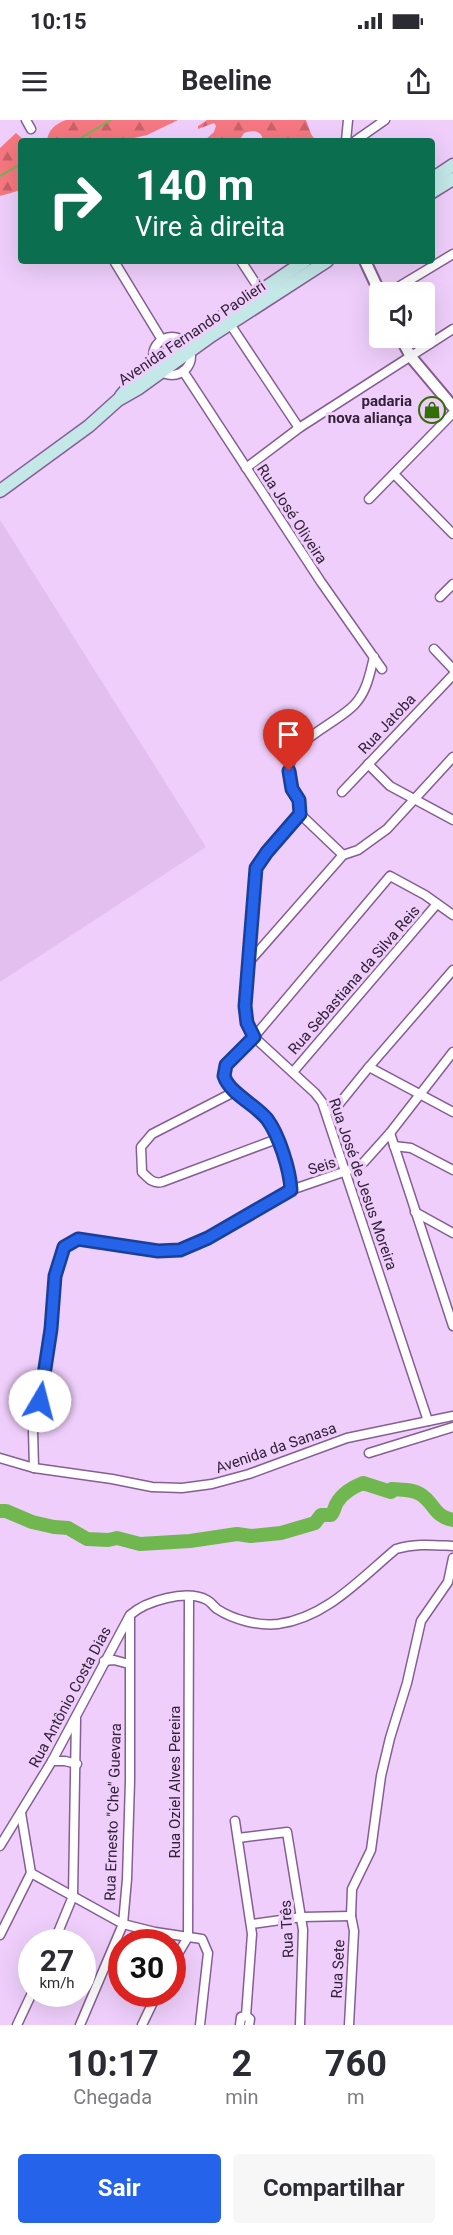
<!DOCTYPE html>
<html lang="pt">
<meta charset="utf-8">
<style>
body{margin:0;font-family:Roboto,sans-serif;background:#f7f7f7;color:#2b2b33;height:100vh;display:flex;flex-direction:column;font-size:22px;white-space:nowrap}
*{box-sizing:border-box;margin:0}
p{font-size:20px;color:#7c7c81}
.icon{flex:none;width:33px;height:33px;fill:none;stroke:currentColor;stroke-width:2;stroke-linecap:round;stroke-linejoin:round}
.map{position:relative;height:1905px;overflow:hidden}
.side{display:flex;flex-direction:column;background:#fff;flex:1}
.side>*{flex:none}
.top-card{position:absolute;left:18px;top:18px;width:417px;height:126px;border-radius:6px;box-shadow:0 6px 24px #0002;background:#0b6e4f;color:#fff;overflow:hidden}
.tools{position:absolute;left:369px;top:162px;display:grid;gap:12px}
.tools a{display:grid;place-items:center;width:66px;height:66px;border-radius:6px;background:#fff;box-shadow:0 6px 24px #0002;font-size:30px}
.speed{position:absolute;left:18px;top:1809px;display:flex;gap:12px;font-size:30px;font-weight:700;text-align:center}
.speed>*{display:grid;place-content:center;width:78px;height:78px;border-radius:50%;background:#fff;box-shadow:0 6px 24px #0002;line-height:1}
.speed small{font-size:15px;font-weight:400}
.speed .limit{border:9px solid #d22;background:#fff;color:#111}
.pin{position:absolute;display:grid;place-items:center;width:51px;height:51px;color:#fff;margin:-62px -26px;border-radius:50% 50% 50% 0;rotate:-45deg;box-shadow:0 0 6px #0007}
.pin .icon{rotate:45deg}
.me{position:absolute;width:66px;margin:-33px;rotate:8deg;stroke-linejoin:round;filter:drop-shadow(0 0 4px #0008)}
.turn{display:flex;align-items:center;gap:21px;height:126px;padding:0 18px;font-size:27px}
.turn .icon{width:78px;height:78px;stroke-width:2.5}
.turn b{display:block;font-size:42px;line-height:51px}
.eta{display:flex;justify-content:space-evenly;align-items:center;height:102px;text-align:center}
.eta b{font-size:36px;font-weight:700;line-height:42px}
.action{display:flex;gap:12px;margin-top:auto;padding:12px 18px}
.action a{flex:1;height:69px;border-radius:6px;background:#2563eb;color:#fff;font-size:24px;font-weight:700;line-height:69px;text-align:center}
.action a+a{background:#f7f7f7;color:#2b2b33}
.status{display:flex;justify-content:space-between;align-items:center;height:42px;padding:0 30px;background:#fff;direction:ltr}
.status svg{height:16px;fill:currentColor}
header{display:flex;justify-content:space-between;align-items:center;height:78px;padding:0 18px;background:#fff;font-size:27px;font-weight:700}
.map>svg:first-child{display:block}
.built{fill:#e3bff0}
.forest{fill:url(#forest-firs)}
.lines{fill:none;stroke-linecap:round;stroke-linejoin:round}
.stream{stroke:#70b74f;stroke-width:2}
.river{stroke:#70b74f;stroke-width:14}
.minor-casing{stroke:#855f92;stroke-width:11}
.tertiary-casing{stroke:#855f92;stroke-width:14}
.secondary-casing{stroke:#855f92;stroke-width:15}
.minor{stroke:#fff;stroke-width:8}
.tertiary{stroke:#fff;stroke-width:10}
.secondary{stroke:#c4e7e8;stroke-width:12}
.route-casing{stroke:#184099;stroke-width:15}
.route{stroke:#2563eb;stroke-width:10}
.labels{text-anchor:middle;stroke-width:6;stroke-linejoin:round;paint-order:stroke}
.street-label{font-size:15px;fill:#312237;stroke:#efcefb}
.poi-label{font-size:15px;font-weight:bold;fill:#312237;stroke:#efcefb;text-anchor:end}
</style>
<div class="status"><b>10:15</b><svg viewBox="0 0 49 12"><path d="M0 12V9h3v3zM5 12V6h3v6zM10 12V3h3v9zM15 12V0h3v12zM26 1h20v11H26zM47 4h2v5h-2z"/></svg></div>
<header><svg class="icon" aria-label="menu" viewBox="0 0 24 24"><path d="M4 6h16M4 12h16M4 18h16"/></svg>Beeline<svg class="icon" aria-label="share" viewBox="0 0 24 24"><path d="M12 15V3M7 8l5-5 5 5M5 13v7h14v-7"/></svg></header>
<div class="map">
<svg width="453" height="1905" viewBox="0 0 453 1905">
<defs>
<pattern id="forest-firs" width="22" height="20" patternUnits="userSpaceOnUse" patternTransform="scale(1.5)"><rect width="22" height="20" fill="#f67781"/><path d="M5 1l3.5 6h-7zM16 11l3.5 6h-7z" fill="#c8616a"/></pattern>
</defs>
<rect width="100%" height="100%" fill="#efcefb"/>
<!-- built -->
<polygon class="built" points="0,400 206,727 0,862"/>
<!-- forest -->
<g class="forest">
<path d="M66,0H178L147,15L121,21H47C48,10 55,4 66,0Z"/>
<path d="M207,0H306L311,14L316,21H263C262,10 253,10 244,13L239,21H204L214,12L216,6L214,3L198,9V6Z"/>
<polygon points="16,13 25,21 21,21 21,70 0,76 0,28"/>
</g>
<g class="lines">
<!-- stream -->
<g class="stream">
<polyline points="76,21 111,0"/>
<polyline points="0,56 21,44"/>
</g>
<!-- river -->
<path class="river" d="M0,1391H6L32,1402L54,1407L68,1408L87,1419L108,1420L117,1418L140,1424L190,1421L237,1414L251,1416L281,1413L315,1403L321,1395H331C335,1391 334,1386 338,1381C344,1372 353,1367 363,1363L391,1372L392,1369C402,1370 412,1369 420,1374C435,1383 433,1396 453,1400"/>
<defs>
<g id="minor">
<polyline points="26,0 31,9"/>
<polyline points="346,21 348,0"/>
<polyline points="355,21 385,0"/>
<polyline points="114,141 162,220"/>
<polyline points="241,141 260,170"/>
<polyline points="390,172 453,134"/>
<polyline points="230,204 299,308"/>
<circle cx="172" cy="236" r="19"/>
<polyline points="183,251 321,462 382,549"/>
<polyline points="246,348 299,308 453,209"/>
<polyline points="394,354 453,414"/>
<polyline points="369,379 453,293"/>
<polyline points="440,477 453,464"/>
<polyline points="434,529 453,549"/>
<path d="M374,537C370,553 367,571 355,584C336,605 289,619 289,651C288,663 293,666 298,676C300,681 299,689 300,694L343,735L358,730L387,709L453,637"/>
<polyline points="368,644 390,666 453,700"/>
<polyline points="342,672 453,555"/>
<polyline points="300,694 267,732 257,748 245,886 247,903 254,917 315,973 322,982 428,1301"/>
<polyline points="249,842 343,735"/>
<polyline points="369,947 453,992"/>
<polyline points="293,952 436,785"/>
<path d="M236,971L152,1014L141,1027L142,1052C149,1059 153,1064 162,1062L277,1019"/>
<polyline points="326,992 339,984 369,947 453,850"/>
<polyline points="390,1013 453,1206"/>
<polyline points="394,1026 411,1028 453,1050"/>
<path d="M291,1070C290,1051 279,1015 267,999C256,985 238,973 225,960L224,956L226,945L254,917L390,756L425,775L453,795"/>
<polyline points="415,1092 453,1113"/>
<polyline points="369,1333 453,1307"/>
<polyline points="0,1338 34,1348 112,1359 152,1367 182,1368 212,1364 249,1354 347,1318 453,1296"/>
<polyline points="34,1348 33,1311 51,1209 55,1156 64,1127 78,1119 158,1130 180,1129 209,1118 291,1070 355,1048 364,1042 390,1013 453,932"/>
<polyline points="104,1541 114,1540 129,1544"/>
<polyline points="52,1641 65,1641 77,1644"/>
<polyline points="235,1701 252,1814 246,1896"/>
<polyline points="238,1718 287,1712 303,1810 300,1905"/>
<path d="M0,1726L52,1641L130,1495C146,1481 186,1469 207,1480C211,1482 213,1486 217,1489C234,1500 258,1506 278,1504C326,1498 361,1458 396,1429C416,1423 433,1425 453,1426"/>
<polyline points="31,1753 123,1804 155,1812 202,1819 208,1833 200,1905"/>
<polyline points="252,1804 302,1797 351,1796"/>
<polyline points="0,1815 31,1753 21,1693"/>
<polyline points="54,1822 73,1776 76,1599"/>
<polyline points="172,1844 188,1817 189,1476"/>
<polyline points="17,1905 32,1873"/>
<polyline points="80,1905 123,1804 127,1759 130,1661 130,1496"/>
<polyline points="142,1905 157,1874"/>
<polyline points="240,1905 241,1897 246,1896 250,1899 249,1905"/>
<polyline points="349,1905 354,1811 351,1796 352,1769 371,1730 381,1656 390,1618 407,1563 421,1501 448,1462 453,1438"/>
</g>
<g id="tertiary">
<polyline points="365,141 380,173"/>
<polyline points="401,218 411,237 453,287"/>
</g>
<g id="secondary">
<polyline points="432,59 453,45"/>
<polyline points="432,72 453,59"/>
<polyline points="121,276 131,264 167,234 305,141"/>
<polyline points="0,371 89,306 118,280 139,268 211,216 327,141"/>
</g>
</defs>
<!-- minor casing -->
<use href="#minor" class="minor-casing"/>
<!-- tertiary casing -->
<use href="#tertiary" class="tertiary-casing"/>
<!-- secondary casing -->
<use href="#secondary" class="secondary-casing"/>
<!-- minor -->
<use href="#minor" class="minor"/>
<!-- tertiary -->
<use href="#tertiary" class="tertiary"/>
<!-- secondary -->
<use href="#secondary" class="secondary"/>
</g>
<g class="lines">
<defs>
<path id="route" d="M40,1281L51,1209L55,1156L64,1127L78,1119L158,1131L180,1130L208,1118L291,1070C290,1050 279,1015 267,999C255,984 230,974 224,956L226,945L254,917L247,903L245,886L256,748L267,732L300,694L299,680L292,669L289,651"/>
</defs>
<!-- route casing -->
<use href="#route" class="route-casing"/>
<!-- route -->
<use href="#route" class="route"/>
</g>
<!-- icons -->
<defs>
<symbol id="shop-ring" viewBox="-11 -11 22 22"><circle r="9.5" fill="#efcefb" stroke="#327005" stroke-width="1.5"/><path d="M-5-2.5h2.3a2.7 3.5 0 0 1 5.4 0H5L5.5 6h-11ZM-1.5-2.5h3a1.5 2.3 0 0 0-3 0Z" fill="#327005"/></symbol>
</defs>
<g fill-rule="evenodd">
<use href="#shop-ring" x="417" y="275" width="30" height="30"/>
</g>
<g class="labels">
<!-- street labels -->
<g class="street-label">
<text transform="translate(192 213) rotate(-34)" y="5">Avenida Fernando Paolieri</text>
<text transform="translate(292 394) rotate(57)" y="5">Rua José Oliveira</text>
<text transform="translate(387 604) rotate(-47)" y="5">Rua Jatoba</text>
<text transform="translate(354 860) rotate(-49)" y="5">Rua Sebastiana da Silva Reis</text>
<text transform="translate(322 1046) rotate(-18)" y="5">Seis</text>
<text transform="translate(363 1064) rotate(71)" y="5">Rua José de Jesus Moreira</text>
<text transform="translate(276 1328) rotate(-19)" y="5">Avenida da Sanasa</text>
<text transform="translate(70 1577) rotate(-62)" y="5">Rua Antônio Costa Dias</text>
<text transform="translate(175 1662) rotate(-90)" y="5">Rua Oziel Alves Pereira</text>
<text transform="translate(113 1692) rotate(-88)" y="5">Rua Ernesto "Che" Guevara</text>
<text transform="translate(287 1809) rotate(-93)" y="5">Rua Três</text>
<text transform="translate(338 1849) rotate(-87)" y="5">Rua Sete</text>
</g>
<!-- poi labels -->
<g class="poi-label">
<text x="412" y="286">padaria<tspan x="412" dy="17">nova aliança</tspan></text>
</g>
</g>
</svg>
<div class="tools">
<a><svg class="icon" aria-label="sound" viewBox="0 0 24 24"><path d="M4 9h4l5-4v14l-5-4H4zM17 9q2 3 0 6"/></svg></a>
</div>
<div class="speed"><div>27<small>km/h</small></div><div class="limit">30</div></div>
<div class="pin" style="left:289px;top:651px;background:#d93025"><svg class="icon" aria-label="arrive" viewBox="0 0 24 24"><path d="M6 21V4h12l-3 4 3 4H6"/></svg></div>
<svg class="me" style="left:40px;top:1281px" viewBox="-20 -20 40 40"><circle r="19" fill="#fff"/><path d="M0-13L10 11 0 6-10 11z" fill="#2563eb"/></svg>
<div class="top-card">
<div class="turn"><svg class="icon" aria-label="right" viewBox="0 0 24 24"><path d="M7 20v-9h11M14 6l5 5-5 5"/></svg><div><b>140 m</b>Vire à direita</div></div>
</div>
</div>
<section class="side">
<div class="eta">
<div><b>10:17</b><p>Chegada</p></div>
<div><b>2</b><p>min</p></div>
<div><b>760</b><p>m</p></div>
</div>
<div class="action"><a>Sair</a><a>Compartilhar</a></div>
</section>
